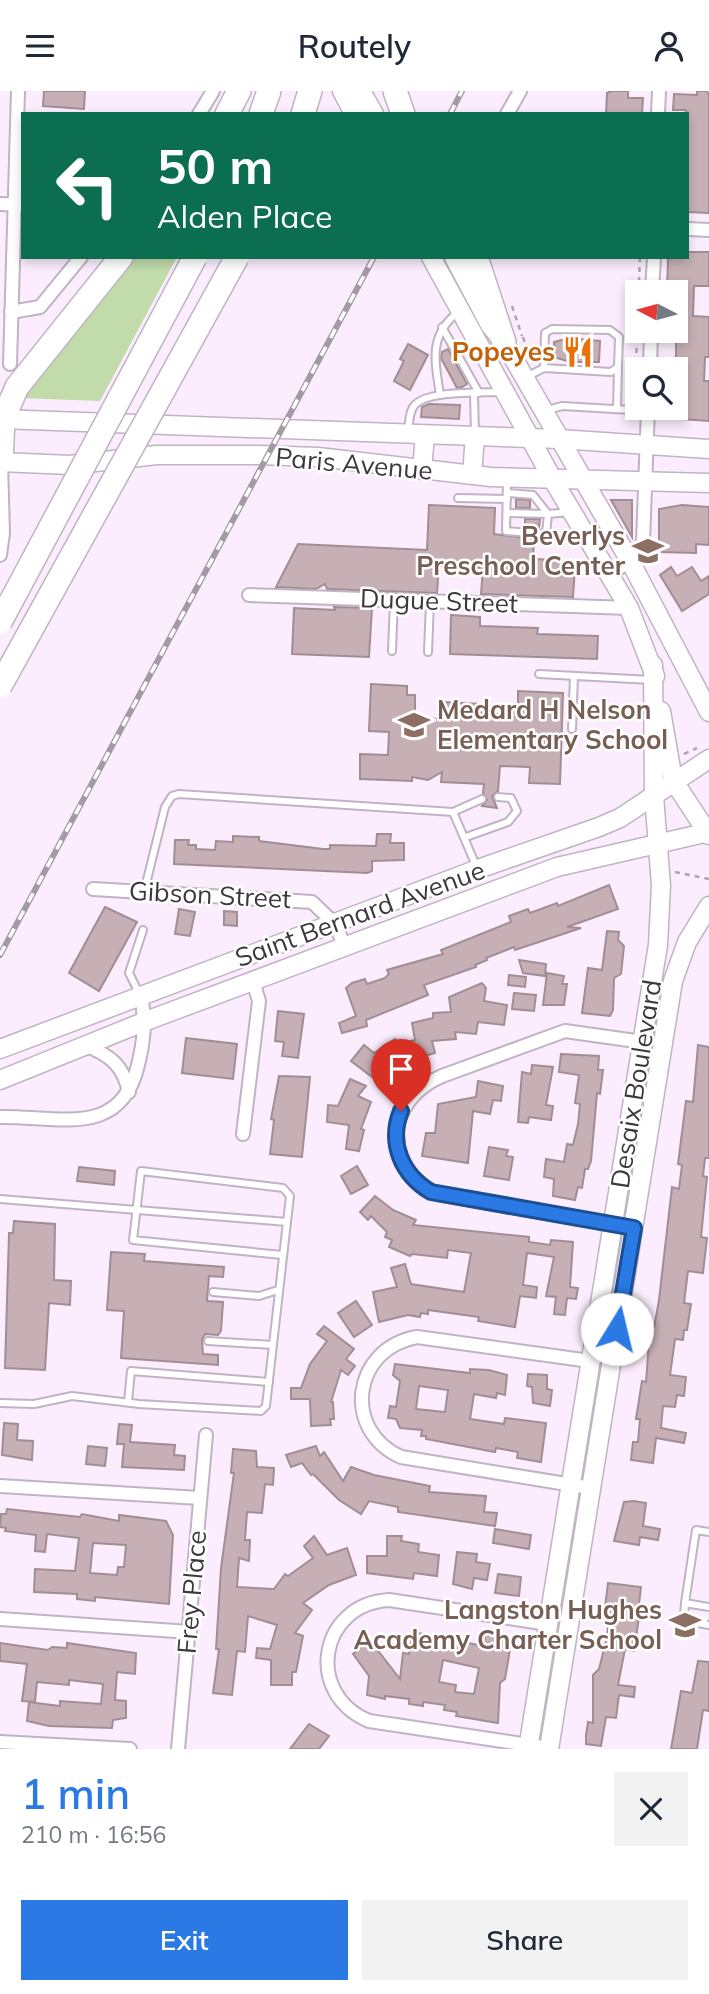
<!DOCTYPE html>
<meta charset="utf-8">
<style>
body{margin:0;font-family:Mulish,sans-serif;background:#f2f2f3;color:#1f2937;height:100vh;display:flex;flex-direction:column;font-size:26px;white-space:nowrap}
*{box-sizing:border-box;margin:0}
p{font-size:23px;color:#747a83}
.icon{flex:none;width:38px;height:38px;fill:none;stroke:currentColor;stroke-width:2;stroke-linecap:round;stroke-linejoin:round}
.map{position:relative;height:1658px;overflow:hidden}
.details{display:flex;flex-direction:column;background:#fff;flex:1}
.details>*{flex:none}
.top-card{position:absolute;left:21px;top:21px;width:668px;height:147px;border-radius:0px;box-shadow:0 4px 10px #0003;background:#0b6e4f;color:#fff;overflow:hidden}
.needle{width:46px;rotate:276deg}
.buttons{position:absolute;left:625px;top:189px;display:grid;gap:14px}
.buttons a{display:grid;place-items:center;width:63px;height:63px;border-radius:0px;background:#fff;box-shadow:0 4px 10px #0003;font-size:35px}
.pin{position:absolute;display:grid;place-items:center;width:60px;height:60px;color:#fff;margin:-72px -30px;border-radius:50% 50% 50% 0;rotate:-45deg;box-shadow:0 0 7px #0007}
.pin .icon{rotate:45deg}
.me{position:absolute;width:77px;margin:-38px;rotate:9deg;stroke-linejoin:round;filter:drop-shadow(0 0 5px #0008)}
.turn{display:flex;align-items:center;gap:24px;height:147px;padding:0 21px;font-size:32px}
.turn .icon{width:91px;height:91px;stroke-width:2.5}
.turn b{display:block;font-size:49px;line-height:60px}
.round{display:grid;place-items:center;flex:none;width:74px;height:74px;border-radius:0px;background:#f2f2f3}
.overview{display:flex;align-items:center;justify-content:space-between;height:119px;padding:0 21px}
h1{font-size:42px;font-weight:600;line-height:52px;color:#2a79e4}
.action{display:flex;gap:14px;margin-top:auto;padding:14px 21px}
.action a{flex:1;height:80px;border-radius:0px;background:#2a79e4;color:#fff;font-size:28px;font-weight:600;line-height:80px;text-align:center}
.action a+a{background:#f2f2f3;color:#1f2937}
header{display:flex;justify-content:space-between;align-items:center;height:91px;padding:0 21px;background:#fff;font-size:32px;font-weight:600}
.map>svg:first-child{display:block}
.green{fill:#c1dbab}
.building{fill:#c6b0b6;stroke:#a28d93;stroke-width:2;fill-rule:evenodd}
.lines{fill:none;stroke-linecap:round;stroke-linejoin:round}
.lane-casing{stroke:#c0b3c3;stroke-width:10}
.street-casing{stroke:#c0b3c3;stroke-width:16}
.secondary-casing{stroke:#c0b3c3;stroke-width:21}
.highway-casing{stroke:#c0b3c3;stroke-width:26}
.path{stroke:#afa4b0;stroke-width:2.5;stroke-dasharray:5 5;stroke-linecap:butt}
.lane{stroke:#fff;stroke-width:6}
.street{stroke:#fff;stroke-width:12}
.secondary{stroke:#fff;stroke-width:18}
.highway{stroke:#fff;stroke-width:23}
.rail-casing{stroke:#a49aa6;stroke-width:6}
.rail{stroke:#fff;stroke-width:3.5;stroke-dasharray:10;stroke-linecap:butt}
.highway-bridge-casing{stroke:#c0b3c3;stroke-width:26;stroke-linecap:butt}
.highway-bridge{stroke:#fff;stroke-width:23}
.route-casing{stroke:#1b4f94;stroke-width:18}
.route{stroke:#2a79e4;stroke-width:12}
.labels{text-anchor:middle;stroke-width:5;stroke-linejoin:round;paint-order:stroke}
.food-label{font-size:26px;font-weight:bold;fill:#c56008;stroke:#fff;text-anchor:end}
.street-label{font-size:26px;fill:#3d373e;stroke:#fff}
.education-label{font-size:26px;font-weight:bold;fill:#785e54;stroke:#fff;text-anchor:end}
</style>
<header><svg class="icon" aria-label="menu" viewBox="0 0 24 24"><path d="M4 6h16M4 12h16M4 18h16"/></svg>Routely<svg class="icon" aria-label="person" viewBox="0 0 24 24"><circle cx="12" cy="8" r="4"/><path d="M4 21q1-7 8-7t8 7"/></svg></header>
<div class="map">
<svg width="709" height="1658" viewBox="0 0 709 1658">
<rect width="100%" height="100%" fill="#fbedfd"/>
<!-- green -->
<polygon class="green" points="130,166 177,166 100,310 20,307"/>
<!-- building -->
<g class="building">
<polygon points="44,0 85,0 84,18 43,15"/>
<polygon points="611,0 628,0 628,7 643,7 642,23 606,23 607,2"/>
<polygon points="697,0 707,0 709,4 709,122 688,121 688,23 685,19 673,19 674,3 697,4"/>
<polygon points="688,161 709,161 709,195 694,195 693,225 709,226 709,266 705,266 704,290 709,290 709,330 667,327 667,317 676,317 676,201 667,201 668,166 688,166"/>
<polygon points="569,247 600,250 599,271 570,271 554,266 554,251"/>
<polygon points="408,253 428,264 410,299 394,290 404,270 400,268"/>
<polygon points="448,258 467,293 462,296 457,297 441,267 442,261"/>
<polygon points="429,313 460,314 459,328 421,326 422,316"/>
<polygon points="516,408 530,409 530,417 516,417"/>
<polygon points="611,409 632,409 632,446"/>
<polygon points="429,414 495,417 494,443 534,448 533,468 562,469 562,476 575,477 573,506 481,503 483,477 439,475 437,502 327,498 325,493 316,498 276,496 298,453 427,459"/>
<polygon points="682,414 709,416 709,454 696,453 696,462 659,461 659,418"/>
<polygon points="525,428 540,428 539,437 525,436"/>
<polygon points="671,476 677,485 692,476 701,490 709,485 709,503 682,520 660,484"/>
<polygon points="334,516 372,517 369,566 292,563 294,517 335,519"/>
<polygon points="451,524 480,526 480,535 538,537 537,543 598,545 597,568 450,563"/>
<polygon points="371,593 407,595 407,604 415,604 415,627 443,628 444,611 480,613 479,621 502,624 503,615 518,615 518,600 563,602 560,693 529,692 530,676 500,675 498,700 492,705 497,717 482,715 487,709 483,702 484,693 441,691 442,681 428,689 412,686 412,690 360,688 360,663 388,664 389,641 369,640"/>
<polygon points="377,743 391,743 390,752 404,752 404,769 372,770 372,780 367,782 174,773 175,749 189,749 188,754 196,754 196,758 215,759 216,750 233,751 233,745 259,746 259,750 323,758 330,758 330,754 376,755"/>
<polygon points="609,794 618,818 567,836 581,837 515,859 514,856 486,867 487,869 475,874 476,876 424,894 428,904 366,929 367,935 342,942 339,932 356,925 346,897 352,892 365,888 367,893 385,887 389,883 387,879 443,863 441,859 511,831 509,825 528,818 530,822 557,812 558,815"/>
<polygon points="105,816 137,831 99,900 69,882"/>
<polygon points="179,818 195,821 190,845 175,843"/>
<polygon points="224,820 237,821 237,835 224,834"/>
<polygon points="607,840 619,841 618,849 624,855 621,883 614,887 613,919 610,925 582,922 588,877 602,879"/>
<polygon points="519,869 546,873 545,885 523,882"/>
<polygon points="547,882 564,885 562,893 567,893 564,914 543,914"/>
<polygon points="509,884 526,886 525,896 508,894"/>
<polygon points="482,892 486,897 484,910 507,914 504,934 478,931 476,943 455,941 456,948 432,950 435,962 396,973 376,989 351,970 364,954 374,962 395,948 397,953 415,949 412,932 433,927 433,922 451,921 449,906"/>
<polygon points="514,902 536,904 534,920 512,918"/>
<polygon points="278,920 304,923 298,967 282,965 284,951 275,950"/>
<polygon points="186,947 237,953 233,988 182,982"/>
<polygon points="698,954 709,956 709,1067 705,1067 703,1085 707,1086 701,1146 707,1147 703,1182 688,1180 684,1212 691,1213 687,1239 684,1239 683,1249 675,1248 670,1284 686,1286 684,1305 677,1304 675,1316 663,1315 661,1337 686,1342 684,1352 656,1347 653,1372 631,1369 633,1351 638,1351 640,1328 636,1328 642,1290 646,1291 650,1237 654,1237 659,1209 672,1096 679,1098 682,1074 678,1073 686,1010 693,1011"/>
<polygon points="561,963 599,965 598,979 603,979 600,1003 597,1002 591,1070 588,1078 585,1078 582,1097 578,1096 575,1109 553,1105 554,1088 544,1086 546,1068 564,1071 567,1053 573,1054 578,1033 580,1013 575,1012 579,984 559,981"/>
<polygon points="532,974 553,976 546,1014 553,1015 551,1029 529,1026 528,1032 518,1031 522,981 531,983"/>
<polygon points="279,985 310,986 302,1066 270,1063 274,1029 271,1028"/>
<polygon points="350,988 366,995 358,1005 371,1011 361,1038 364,1039 359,1060 346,1058 349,1034 327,1031 328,1014 338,1015"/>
<polygon points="478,990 503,995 501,1010 493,1009 490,1023 473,1020 468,1072 422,1065 426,1042 435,1042 438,1013 476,1006"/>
<polygon points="489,1056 508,1059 506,1065 513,1066 509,1089 484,1085"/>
<polygon points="357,1075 368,1094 351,1103 341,1085"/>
<polygon points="79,1076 115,1080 114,1094 77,1090"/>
<polygon points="375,1105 393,1119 416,1129 413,1134 529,1146 529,1151 550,1154 551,1149 573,1151 570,1196 578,1197 576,1208 567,1207 565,1224 554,1223 556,1206 546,1205 554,1166 527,1162 523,1194 537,1196 536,1207 520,1205 515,1236 478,1230 479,1226 428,1219 428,1223 421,1222 420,1226 408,1224 379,1231 373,1201 397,1196 391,1177 405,1173 411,1193 464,1201 471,1162 448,1159 447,1167 412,1163 410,1165 389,1156 392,1149 385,1146 387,1141 371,1125 368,1129 360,1121"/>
<polygon points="14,1130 55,1133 54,1189 71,1190 70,1214 49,1212 45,1279 5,1277 9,1142 13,1142"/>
<polygon points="111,1161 145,1163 144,1170 224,1176 223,1186 209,1185 207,1210 223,1211 221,1240 218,1244 205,1243 202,1249 203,1263 218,1264 218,1274 121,1267 124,1220 107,1219"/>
<polygon points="356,1210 372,1234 354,1246 338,1222"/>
<polygon points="324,1235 354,1258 346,1268 355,1275 348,1284 341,1279 331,1311 333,1311 334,1328 330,1328 331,1334 311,1335 310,1308 291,1308 291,1297 301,1297 310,1273 327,1250 317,1243"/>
<path d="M395,1273L470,1282V1278L489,1279L507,1284L505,1304L497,1302L496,1307L474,1303L470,1328L504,1333L505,1327L546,1332L541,1371L517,1367L518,1361L496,1357L495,1361L426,1348V1345H421L422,1339L400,1337L396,1328L388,1327L390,1315L396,1316L400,1290L393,1284ZM419,1295L448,1299L445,1321L416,1318Z"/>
<polygon points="528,1283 547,1284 547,1298 552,1299 550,1315 533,1312 532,1296 527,1295"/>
<polygon points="4,1332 18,1333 17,1349 33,1350 32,1369 2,1364"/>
<polygon points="119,1333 132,1334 130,1351 175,1354 174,1364 185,1365 184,1379 122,1376 124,1353 117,1353"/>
<polygon points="88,1355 107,1357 105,1375 86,1373"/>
<polygon points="316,1355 320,1365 324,1361 343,1390 351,1376 374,1384 430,1395 429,1401 486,1405 484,1421 497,1422 495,1435 398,1421 398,1416 369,1410 361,1423 339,1409 313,1383 311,1384 302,1372 291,1376 286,1364"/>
<polygon points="233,1358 256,1360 257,1376 274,1377 273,1394 265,1393 262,1422 247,1421 245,1449 250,1449 249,1470 239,1467 237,1496 274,1498 285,1483 288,1485 313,1467 304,1455 314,1445 327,1464 347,1457 356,1484 329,1494 303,1512 312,1519 295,1542 303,1545 296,1581 292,1581 292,1594 271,1594 271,1569 256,1567 257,1557 270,1558 277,1534 248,1525 245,1561 237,1560 232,1604 213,1602 219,1558 216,1558 221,1477 234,1382 231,1382"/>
<polygon points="634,1410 646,1412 643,1435 660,1438 658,1449 640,1446 639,1454 614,1450 624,1411"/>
<path d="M7,1418L80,1426L82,1423L119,1430V1424L166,1430L173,1444L169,1513L95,1506V1510L77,1508V1503L34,1501L35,1478L75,1480L79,1447L47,1443L45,1461L35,1460L36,1444L5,1440L6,1437L0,1436L1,1423H6ZM93,1452L126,1454L124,1476H118L117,1484L90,1482Z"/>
<polygon points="495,1438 531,1444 529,1458 493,1452"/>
<polygon points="387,1445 402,1445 401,1450 419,1453 418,1461 439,1464 437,1485 414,1482 413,1488 367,1482 367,1465 387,1465"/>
<polygon points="457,1461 477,1463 476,1471 490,1473 487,1489 474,1487 472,1498 453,1493"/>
<polygon points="498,1483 521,1486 519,1505 495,1502"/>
<polygon points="608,1492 641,1496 639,1513 641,1513 634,1560 625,1558 618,1594 635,1596 634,1606 619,1604 616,1627 606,1626 601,1655 586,1653 586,1644 588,1631 593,1632 593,1584 599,1578 607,1546 609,1526 604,1525"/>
<path d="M413,1541L483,1555L485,1543L512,1547L505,1588L500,1592L498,1632L456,1625L457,1621L444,1619L445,1614L423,1611V1615L409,1613V1608L385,1605V1608L367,1604L369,1585L353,1563L369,1548L400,1588L403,1562L409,1563ZM443,1569L479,1577L474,1603L455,1601L456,1594L439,1591Z"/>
<polygon points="0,1552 48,1559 52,1556 67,1557 67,1552 136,1562 135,1583 117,1581 115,1609 126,1610 126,1627 113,1629 112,1637 49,1635 27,1630 29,1611 60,1615 60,1610 101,1613 103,1593 69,1589 69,1594 37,1591 35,1611 22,1610 27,1573 0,1570"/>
<polygon points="698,1570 709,1571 709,1620 703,1619 697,1658 671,1658 681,1600 692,1602"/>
<polygon points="309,1633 329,1645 319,1658 290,1658"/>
</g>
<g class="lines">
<defs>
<g id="lane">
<polyline points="442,236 479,302"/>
<polyline points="526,286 544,277 611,281 618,276 619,246 610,239 552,238 545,242 544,277"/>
<polyline points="474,303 475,343"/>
<path d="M440,304C435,270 428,245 458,221"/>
<polyline points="617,318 618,276"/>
<polyline points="544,320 562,315 648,320"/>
<path d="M408,342C409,333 409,321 414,315C426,299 482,302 502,301"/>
<polyline points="507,389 506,440 546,443 548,423 570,421"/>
<polyline points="507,402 533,404 548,423"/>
<polyline points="458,407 507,408"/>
<polyline points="507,422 548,423"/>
<polyline points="392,560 394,509"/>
<polyline points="428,561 430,511"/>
<polyline points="539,583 651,589"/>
<polyline points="572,638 574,585"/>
<polyline points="453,721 482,708"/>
<polyline points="466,746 508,731 517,720 511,707 498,706"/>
<polyline points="144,801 165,716 172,705 179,703 453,721 477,777"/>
<polyline points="140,904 129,882 143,839"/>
<polyline points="0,1108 287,1131 266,1315 261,1320 139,1313 72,1305 34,1313 0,1312"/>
<polyline points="282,1164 133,1149 141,1080 283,1097 290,1105 287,1131"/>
<polyline points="213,1201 259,1205 278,1199"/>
<polyline points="208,1250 273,1254"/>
<polyline points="128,1311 131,1280 269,1291"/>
<polyline points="709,1441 696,1439 685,1512 709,1516"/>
<polyline points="685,1512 684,1525 692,1531 709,1534"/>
</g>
<g id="street">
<polyline points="199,23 213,0"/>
<polyline points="507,23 520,0"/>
<polyline points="658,23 659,0"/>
<polyline points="0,113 23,114"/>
<polyline points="688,138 709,139"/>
<polyline points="652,201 654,166"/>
<polyline points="11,221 40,216 81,166"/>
<polyline points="10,273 18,0"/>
<polyline points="650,278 651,240"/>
<polyline points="0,464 3,442 1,371"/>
<polyline points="610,483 630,470 643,451 648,317"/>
<polyline points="249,504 629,517"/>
<polyline points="93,798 312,811 335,833 345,856"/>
<path d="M85,954C111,965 123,974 129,1001"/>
<path d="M0,1026C58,1025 121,1048 138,974C144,950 146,930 141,905"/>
<polyline points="243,1043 259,910 253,890"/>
<path d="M634,1137L436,1103C377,1076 387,1008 442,985L565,940L643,951"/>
<path d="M590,1270L417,1246C353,1257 341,1339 401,1366L591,1397"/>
<polyline points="0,1395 200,1407"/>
<polyline points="0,1528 190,1541"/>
<path d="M548,1533L389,1509C319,1513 304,1603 369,1630L549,1657"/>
<polyline points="0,1651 130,1658"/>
<polyline points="178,1658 206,1344"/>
</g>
<g id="secondary">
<polyline points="342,0 354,23"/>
<polyline points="361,0 374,23"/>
<polyline points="431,166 553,389 629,517 655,585"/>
<polyline points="454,166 490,234 504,251 630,470 709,621"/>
<polyline points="0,328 559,348 709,358"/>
<polyline points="0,371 70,374 156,364 258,364 318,366 491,386 709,392"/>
<polyline points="422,379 425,344"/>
<polyline points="472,384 475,345"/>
<polyline points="661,620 673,689 709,744"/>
<polyline points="0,958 478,778 599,736 620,727 709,668"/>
<polyline points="0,989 146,930 557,776 709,741"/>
<polyline points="528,1658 658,854 661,794 654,705 653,574"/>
<polyline points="549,1658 673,890 687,851 709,815"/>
</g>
<g id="highway">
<polyline points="395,0 403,23"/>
<polyline points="227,23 239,0"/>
<polyline points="261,23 269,0"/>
<polyline points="303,23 310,0"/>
<polyline points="476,166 504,251"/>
<polyline points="1,371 3,328 17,296 121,166"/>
</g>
</defs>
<!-- lane casing -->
<use href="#lane" class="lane-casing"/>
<!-- street casing -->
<use href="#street" class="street-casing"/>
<!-- secondary casing -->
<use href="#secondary" class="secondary-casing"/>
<!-- highway casing -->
<use href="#highway" class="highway-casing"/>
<!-- path -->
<g class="path">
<polyline points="639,191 640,166"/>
<polyline points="512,215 522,245"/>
<polyline points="523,246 527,259"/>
<polyline points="635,312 637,240"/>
<polyline points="684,663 697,657"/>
<polyline points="675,781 709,788"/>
</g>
<!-- lane -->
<use href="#lane" class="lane"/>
<!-- street -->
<use href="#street" class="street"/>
<!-- secondary -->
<use href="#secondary" class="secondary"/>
<!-- highway -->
<use href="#highway" class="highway"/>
<defs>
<g id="rail">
<polyline points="450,23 462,0"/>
<polyline points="0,864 374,166"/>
</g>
</defs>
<!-- rail casing -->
<use href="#rail" class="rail-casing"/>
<!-- rail -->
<use href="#rail" class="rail"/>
<defs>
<g id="highway-bridge">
<polyline points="0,531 195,166"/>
<polyline points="0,595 237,166"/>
</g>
</defs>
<!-- highway-bridge casing -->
<use href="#highway-bridge" class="highway-bridge-casing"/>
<!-- highway-bridge -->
<use href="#highway-bridge" class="highway-bridge"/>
</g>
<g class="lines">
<defs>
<path id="route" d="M401,1020C388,1052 402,1084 431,1101L634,1137L617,1238"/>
</defs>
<!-- route casing -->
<use href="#route" class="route-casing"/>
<!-- route -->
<use href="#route" class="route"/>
</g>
<!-- icons -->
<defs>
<symbol id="restaurant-bare" viewBox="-9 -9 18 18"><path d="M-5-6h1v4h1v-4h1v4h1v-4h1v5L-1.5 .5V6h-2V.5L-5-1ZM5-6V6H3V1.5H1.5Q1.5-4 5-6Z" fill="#e8710a" stroke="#fff" stroke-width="2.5" paint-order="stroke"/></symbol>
<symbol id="school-bare" viewBox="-9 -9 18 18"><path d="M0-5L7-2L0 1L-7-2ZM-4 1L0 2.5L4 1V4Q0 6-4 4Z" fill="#8d6e63" stroke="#fff" stroke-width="2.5" paint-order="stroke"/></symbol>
</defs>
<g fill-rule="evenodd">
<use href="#restaurant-bare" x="556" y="239" width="44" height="44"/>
<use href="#school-bare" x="626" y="438" width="44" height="44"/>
<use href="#school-bare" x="392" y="612" width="44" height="44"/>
<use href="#school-bare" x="663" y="1512" width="44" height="44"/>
</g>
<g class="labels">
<!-- food labels -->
<g class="food-label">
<text x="555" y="270">Popeyes</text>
</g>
<!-- street labels -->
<g class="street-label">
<text transform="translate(354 373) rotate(5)" y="9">Paris Avenue</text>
<text transform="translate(439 510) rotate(2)" y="9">Dugue Street</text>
<text transform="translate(210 804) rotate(3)" y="9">Gibson Street</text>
<text transform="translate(360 823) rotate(-20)" y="9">Saint Bernard Avenue</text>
<text transform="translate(636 993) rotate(-81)" y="9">Desaix Boulevard</text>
<text transform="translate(192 1501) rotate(-85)" y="9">Frey Place</text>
</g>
<!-- education labels -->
<g class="education-label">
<text x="625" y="454">Beverlys<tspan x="625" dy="30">Preschool Center</tspan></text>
<text x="437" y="628" text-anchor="start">Medard H Nelson<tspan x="437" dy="30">Elementary School</tspan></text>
<text x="662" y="1528">Langston Hughes<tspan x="662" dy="30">Academy Charter School</tspan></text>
</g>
</g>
</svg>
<div class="buttons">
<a><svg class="needle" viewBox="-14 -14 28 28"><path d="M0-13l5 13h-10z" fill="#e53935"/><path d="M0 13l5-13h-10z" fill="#747a83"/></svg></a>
<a><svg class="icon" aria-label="search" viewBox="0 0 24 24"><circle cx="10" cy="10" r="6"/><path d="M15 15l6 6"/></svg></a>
</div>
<div class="pin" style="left:401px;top:1020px;background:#d93025"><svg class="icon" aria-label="arrive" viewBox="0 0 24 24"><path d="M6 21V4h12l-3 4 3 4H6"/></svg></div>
<svg class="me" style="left:617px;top:1238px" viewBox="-20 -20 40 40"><circle r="19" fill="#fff"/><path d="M0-13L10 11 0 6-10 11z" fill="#2a79e4"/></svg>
<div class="top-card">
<div class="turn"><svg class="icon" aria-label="left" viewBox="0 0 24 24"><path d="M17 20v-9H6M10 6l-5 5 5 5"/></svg><div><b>50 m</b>Alden Place</div></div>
</div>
</div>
<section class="details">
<div class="overview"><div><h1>1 min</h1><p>210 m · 16:56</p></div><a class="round"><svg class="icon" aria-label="close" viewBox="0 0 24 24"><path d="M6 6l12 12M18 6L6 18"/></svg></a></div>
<div class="action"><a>Exit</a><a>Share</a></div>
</section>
